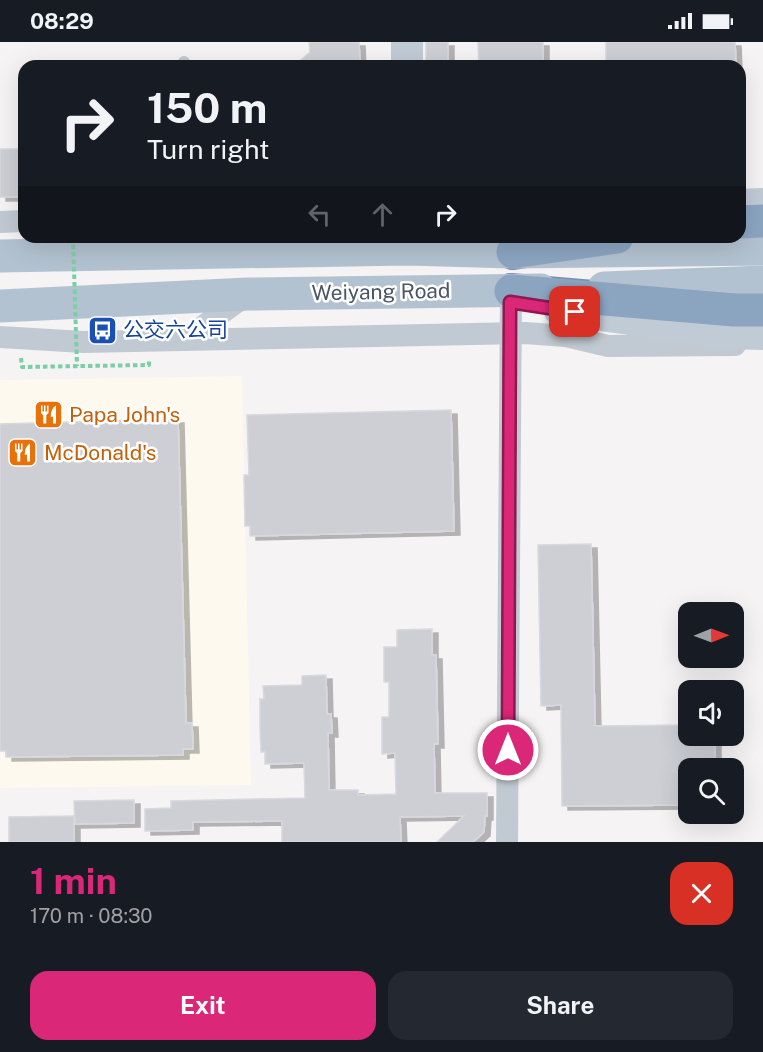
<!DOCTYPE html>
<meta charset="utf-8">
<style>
body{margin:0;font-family:"Public Sans","Noto Sans SC",sans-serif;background:#242831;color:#f1f3f6;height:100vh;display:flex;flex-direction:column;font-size:22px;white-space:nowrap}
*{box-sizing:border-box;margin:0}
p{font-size:20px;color:#9ea1a6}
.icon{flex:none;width:33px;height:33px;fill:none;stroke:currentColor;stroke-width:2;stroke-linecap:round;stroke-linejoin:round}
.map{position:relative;height:800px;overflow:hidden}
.sheet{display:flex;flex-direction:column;background:#171b24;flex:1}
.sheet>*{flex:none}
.guide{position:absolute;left:18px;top:18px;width:728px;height:183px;border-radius:18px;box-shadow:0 6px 24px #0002;background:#171b24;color:#f1f3f6;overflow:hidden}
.needle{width:39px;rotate:89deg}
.fabs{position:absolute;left:678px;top:560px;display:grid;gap:12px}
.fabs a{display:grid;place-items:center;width:66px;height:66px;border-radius:12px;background:#171b24;box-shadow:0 6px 24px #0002;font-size:30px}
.pin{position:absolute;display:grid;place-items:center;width:51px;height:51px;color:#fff;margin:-26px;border-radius:12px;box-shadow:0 3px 9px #0006}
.me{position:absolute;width:66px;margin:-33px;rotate:0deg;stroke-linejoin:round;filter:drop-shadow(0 0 4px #0008)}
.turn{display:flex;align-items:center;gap:21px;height:126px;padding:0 30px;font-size:27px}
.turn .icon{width:78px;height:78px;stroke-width:2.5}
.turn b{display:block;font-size:42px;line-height:51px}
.lanes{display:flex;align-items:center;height:57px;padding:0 30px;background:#0003;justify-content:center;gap:30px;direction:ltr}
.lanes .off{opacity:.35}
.round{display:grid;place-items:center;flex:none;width:63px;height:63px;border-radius:18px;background:#242831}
.summary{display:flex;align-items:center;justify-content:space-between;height:102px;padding:0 30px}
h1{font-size:36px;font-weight:700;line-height:45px;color:#db2777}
.primary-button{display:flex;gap:12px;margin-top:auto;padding:12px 30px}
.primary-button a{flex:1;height:69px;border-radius:18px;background:#db2777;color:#fff;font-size:24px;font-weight:700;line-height:69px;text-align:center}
.primary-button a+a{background:#242831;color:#f1f3f6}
.status{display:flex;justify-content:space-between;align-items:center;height:42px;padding:0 30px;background:#171b24;direction:ltr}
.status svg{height:16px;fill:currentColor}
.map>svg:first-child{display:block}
.commercial{fill:#fdf9ef}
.building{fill:#cdcfd5;stroke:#d7d9de;stroke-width:1.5;filter:url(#shadow)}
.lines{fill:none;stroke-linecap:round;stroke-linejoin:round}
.highway-casing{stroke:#7690ad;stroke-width:36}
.path{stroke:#7ad0a6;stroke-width:4;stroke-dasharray:4.5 3;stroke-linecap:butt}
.lane{stroke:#c1cad2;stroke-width:12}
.street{stroke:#c1cad2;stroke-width:22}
.secondary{stroke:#c1cbd6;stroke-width:32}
.primary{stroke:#b3c2d1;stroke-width:33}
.highway{stroke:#8ba5c1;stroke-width:33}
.path-bridge{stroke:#7ad0a6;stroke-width:4;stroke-dasharray:4.5 3;stroke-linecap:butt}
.route-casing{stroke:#8e194d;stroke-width:15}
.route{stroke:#db2777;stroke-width:10}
.labels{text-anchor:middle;stroke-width:5;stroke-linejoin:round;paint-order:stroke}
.street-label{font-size:21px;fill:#4a5661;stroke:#fff}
.transit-label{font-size:21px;fill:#164399;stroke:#fff;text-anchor:start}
.food-label{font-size:21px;fill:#c56008;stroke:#fff;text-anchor:start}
</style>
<div class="status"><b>08:29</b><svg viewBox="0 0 49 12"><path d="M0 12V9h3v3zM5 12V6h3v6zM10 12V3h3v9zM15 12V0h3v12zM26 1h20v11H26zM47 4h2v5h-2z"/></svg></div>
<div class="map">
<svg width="763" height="800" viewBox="0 0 763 800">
<defs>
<filter id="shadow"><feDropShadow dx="6" dy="4" stdDeviation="0" flood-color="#0004"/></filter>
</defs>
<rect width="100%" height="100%" fill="#f5f3f3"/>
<!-- commercial -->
<polygon class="commercial" points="242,334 251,743 0,746 0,338"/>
<!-- building -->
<g class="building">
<polygon points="309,0 359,0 360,24 294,24 310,10"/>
<rect x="426" y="0" width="22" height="24"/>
<polygon points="478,0 543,0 543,24 479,24"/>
<polygon points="606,0 735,0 736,24 606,24"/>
<rect x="0" y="107" width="24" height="48"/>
<polygon points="451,368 454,489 250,494 250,484 245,484 244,433 249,433 247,373"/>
<polygon points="178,377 186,681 192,681 193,707 183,707 183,713 6,715 6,709 0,709 0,382"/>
<polygon points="591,502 595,684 688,683 688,693 715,693 715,726 688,726 688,763 562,764 561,663 541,664 538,503"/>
<polygon points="432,587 432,613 436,613 438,702 434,702 435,751 487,751 487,774 485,774 484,790 473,800 437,800 464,774 400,775 401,800 282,800 282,779 193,780 193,788 145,789 145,767 171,766 171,759 305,756 304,721 265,722 265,710 261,710 260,684 260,657 264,657 263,644 302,643 302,634 326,633 327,672 331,672 332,691 328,691 329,748 358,748 358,753 396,752 395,711 382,712 382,675 389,675 389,640 384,640 384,605 397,605 397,588"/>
<polygon points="134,758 134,781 75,782 74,759"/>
<polygon points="74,774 74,800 9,800 9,775"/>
</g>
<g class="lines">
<defs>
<g id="highway">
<polyline points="740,180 763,179"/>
<polyline points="513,210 617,195"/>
<polyline points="511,249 734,268 763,268"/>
</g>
</defs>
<!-- highway casing -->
<use href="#highway" class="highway-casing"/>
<!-- path -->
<polyline class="path" points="21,316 22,325 149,323 149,317"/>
<!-- lane -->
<polyline class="lane" points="184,20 184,24"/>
<!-- street -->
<g class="street">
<polyline points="0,180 24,179"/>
<polyline points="0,295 83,300 525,291 566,294 608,304 735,303"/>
<polyline points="184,298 248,252"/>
<polyline points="507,800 511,249"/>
</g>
<!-- secondary -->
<g class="secondary">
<polyline points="407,0 407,24"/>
<polyline points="740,163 763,162"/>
<polyline points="559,267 727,291 763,292"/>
</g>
<!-- primary -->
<g class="primary">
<polyline points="0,214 407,207 513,210 763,207"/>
<polyline points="604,246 763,240"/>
<polyline points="0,264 248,252 541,248"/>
</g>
<!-- highway -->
<use href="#highway" class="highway"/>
<!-- path-bridge -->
<polyline class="path-bridge" points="73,195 77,324"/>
</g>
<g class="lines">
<defs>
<polyline id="route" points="508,708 510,260 575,270"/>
</defs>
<!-- route casing -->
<use href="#route" class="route-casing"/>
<!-- route -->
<use href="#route" class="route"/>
</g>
<!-- icons -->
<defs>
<symbol id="bus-square" viewBox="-11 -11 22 22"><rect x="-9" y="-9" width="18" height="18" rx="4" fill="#1a4fb4" stroke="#fff"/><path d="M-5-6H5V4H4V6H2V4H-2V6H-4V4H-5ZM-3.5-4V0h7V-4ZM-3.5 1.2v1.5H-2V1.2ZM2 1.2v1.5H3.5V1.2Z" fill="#fff"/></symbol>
<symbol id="restaurant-square" viewBox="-11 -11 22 22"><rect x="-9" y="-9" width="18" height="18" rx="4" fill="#e8710a" stroke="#fff"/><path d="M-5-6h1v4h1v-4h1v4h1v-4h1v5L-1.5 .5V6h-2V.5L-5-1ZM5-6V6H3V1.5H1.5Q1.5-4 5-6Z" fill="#fff"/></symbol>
</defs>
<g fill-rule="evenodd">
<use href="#bus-square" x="86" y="272" width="33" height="33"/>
<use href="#restaurant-square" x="32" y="356" width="33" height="33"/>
<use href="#restaurant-square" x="6" y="394" width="33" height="33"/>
</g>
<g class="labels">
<!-- street labels -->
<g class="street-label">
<text transform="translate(381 250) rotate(-1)" y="7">Weiyang Road</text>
</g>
<!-- transit labels -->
<g class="transit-label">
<text x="123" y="295">公交六公司</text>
</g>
<!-- food labels -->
<g class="food-label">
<text x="69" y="380">Papa John's</text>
<text x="44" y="418">McDonald's</text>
</g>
</g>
</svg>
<div class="fabs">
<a><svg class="needle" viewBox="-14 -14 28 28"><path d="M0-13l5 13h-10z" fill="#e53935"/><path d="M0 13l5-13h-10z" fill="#9ea1a6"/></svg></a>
<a><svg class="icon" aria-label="sound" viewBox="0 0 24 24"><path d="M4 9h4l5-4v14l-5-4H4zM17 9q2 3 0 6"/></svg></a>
<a><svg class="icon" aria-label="search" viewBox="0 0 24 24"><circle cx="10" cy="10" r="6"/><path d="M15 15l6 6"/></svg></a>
</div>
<div class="pin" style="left:575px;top:270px;background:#d93025"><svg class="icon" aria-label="arrive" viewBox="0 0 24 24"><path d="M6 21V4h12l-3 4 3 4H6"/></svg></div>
<svg class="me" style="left:508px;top:708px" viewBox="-20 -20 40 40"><circle r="17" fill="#db2777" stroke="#fff" stroke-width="3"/><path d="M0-11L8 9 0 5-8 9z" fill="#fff"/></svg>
<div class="guide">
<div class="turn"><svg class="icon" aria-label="right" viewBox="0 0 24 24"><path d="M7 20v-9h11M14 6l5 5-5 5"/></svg><div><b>150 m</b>Turn right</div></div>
<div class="lanes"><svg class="icon off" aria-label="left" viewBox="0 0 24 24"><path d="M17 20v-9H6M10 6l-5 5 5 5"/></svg><svg class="icon off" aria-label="ahead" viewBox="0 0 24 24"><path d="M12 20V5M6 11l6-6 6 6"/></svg><svg class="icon" aria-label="right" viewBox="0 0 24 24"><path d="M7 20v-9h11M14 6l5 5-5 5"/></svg></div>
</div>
</div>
<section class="sheet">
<div class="summary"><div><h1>1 min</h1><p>170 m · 08:30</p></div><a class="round" style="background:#d93025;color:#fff"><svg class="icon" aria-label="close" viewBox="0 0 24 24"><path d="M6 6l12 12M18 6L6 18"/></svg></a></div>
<div class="primary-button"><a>Exit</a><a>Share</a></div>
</section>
